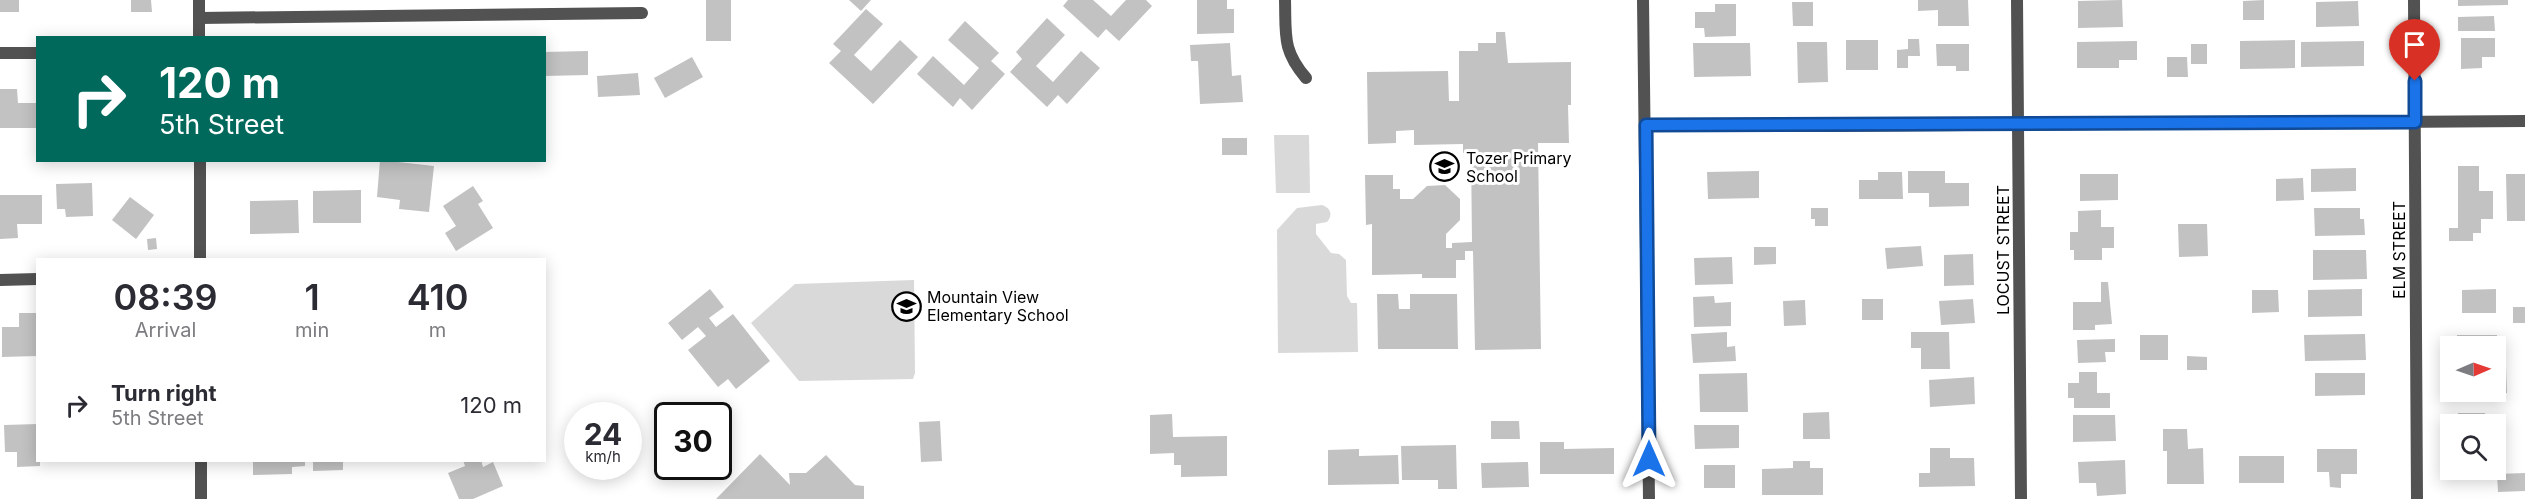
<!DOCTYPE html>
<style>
body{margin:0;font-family:Inter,sans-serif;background:#f2f2f3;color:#2b2b33;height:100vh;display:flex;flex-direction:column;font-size:22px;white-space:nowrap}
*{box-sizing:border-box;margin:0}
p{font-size:20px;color:#7c7c81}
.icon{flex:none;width:33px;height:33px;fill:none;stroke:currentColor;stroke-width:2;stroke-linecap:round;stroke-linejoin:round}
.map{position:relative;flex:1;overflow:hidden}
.panel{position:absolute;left:36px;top:258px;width:510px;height:204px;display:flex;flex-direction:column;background:#fff;border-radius:0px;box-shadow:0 3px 15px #0003}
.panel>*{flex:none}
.top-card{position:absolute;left:36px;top:36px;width:510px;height:126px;border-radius:0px;box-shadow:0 3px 15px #0003;background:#00695c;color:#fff;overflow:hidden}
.needle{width:39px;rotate:88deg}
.tools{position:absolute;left:2440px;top:336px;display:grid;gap:12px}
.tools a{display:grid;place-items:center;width:66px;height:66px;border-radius:0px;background:#fff;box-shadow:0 3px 15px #0003;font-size:30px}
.speed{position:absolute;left:564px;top:402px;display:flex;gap:12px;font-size:30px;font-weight:700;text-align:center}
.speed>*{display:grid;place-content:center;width:78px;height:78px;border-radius:50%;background:#fff;box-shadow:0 3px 15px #0003;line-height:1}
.speed small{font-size:15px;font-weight:400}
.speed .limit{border:3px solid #111;border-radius:9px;background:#fff;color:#111}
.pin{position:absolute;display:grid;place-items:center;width:51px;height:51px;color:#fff;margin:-62px -26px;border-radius:50% 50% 50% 0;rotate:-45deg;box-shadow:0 0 6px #0007}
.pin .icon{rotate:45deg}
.me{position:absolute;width:66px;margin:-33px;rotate:0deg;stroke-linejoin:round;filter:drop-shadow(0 0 4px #0008)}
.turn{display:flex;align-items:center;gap:21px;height:126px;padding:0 24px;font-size:27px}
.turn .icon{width:78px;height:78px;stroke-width:2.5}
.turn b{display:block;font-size:42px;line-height:51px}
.eta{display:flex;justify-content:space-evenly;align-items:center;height:102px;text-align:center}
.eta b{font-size:36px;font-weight:600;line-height:42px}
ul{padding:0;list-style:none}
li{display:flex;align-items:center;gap:18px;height:90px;padding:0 24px}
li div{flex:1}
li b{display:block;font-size:22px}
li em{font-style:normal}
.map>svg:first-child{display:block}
.green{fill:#d9d9d9}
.building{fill:#c2c2c2}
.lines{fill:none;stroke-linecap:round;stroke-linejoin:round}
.minor{stroke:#525252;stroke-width:12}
.tertiary{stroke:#525252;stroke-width:12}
.route-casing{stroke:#114b97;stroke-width:15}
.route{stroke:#1a73e8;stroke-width:10}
.labels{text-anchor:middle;stroke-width:6;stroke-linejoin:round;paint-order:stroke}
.poi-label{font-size:16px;fill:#000;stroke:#fff;text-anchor:start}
.street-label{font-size:16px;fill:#000;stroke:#fff}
</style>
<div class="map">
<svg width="2525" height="499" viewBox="0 0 2525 499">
<rect width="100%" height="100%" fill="#fff"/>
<!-- green -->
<g class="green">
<polygon points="1274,135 1309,135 1310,193 1276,193"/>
<path d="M1322,205C1331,208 1333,215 1327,222L1316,224V234L1331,253L1339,254L1346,260L1347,296L1351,303H1357L1358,352L1278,353L1277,230L1297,208Z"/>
<polygon points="914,280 915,373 913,379 799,381 751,323 795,284"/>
</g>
<!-- building -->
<g class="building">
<rect x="0" y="0" width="19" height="12"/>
<polygon points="131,0 151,0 152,12 131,12"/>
<rect x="706" y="0" width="25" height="41"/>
<polygon points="849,0 871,0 861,11"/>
<polygon points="1068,0 1093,0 1111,16 1126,0 1146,0 1152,6 1119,41 1106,29 1098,38 1063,6"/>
<polygon points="1197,0 1227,0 1227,9 1234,9 1234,33 1197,34"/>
<polygon points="1918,0 1968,0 1969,26 1938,26 1938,10 1918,11"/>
<polygon points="2122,0 2123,27 2078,28 2078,1"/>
<polygon points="2264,0 2264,20 2243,20 2243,1"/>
<polygon points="2458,0 2508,0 2508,5 2458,6"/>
<polygon points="2358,1 2359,26 2316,27 2316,2"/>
<polygon points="1792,2 1813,2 1813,26 1793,26"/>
<polygon points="1715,4 1736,4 1736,36 1705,37 1704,28 1695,28 1695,12 1715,12"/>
<polygon points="866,9 883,24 854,55 871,71 900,40 918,57 873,104 829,63 841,51 833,44"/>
<polygon points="2494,16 2495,31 2458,31 2458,17"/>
<polygon points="1047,18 1065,35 1036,66 1053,82 1081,51 1100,68 1067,104 1058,95 1047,107 1010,72 1022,59 1016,52"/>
<polygon points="965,21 999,53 991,61 1005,74 972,110 960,98 953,107 917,74 933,56 964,85 979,68 948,40"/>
<polygon points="1496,32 1505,32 1508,63 1571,62 1571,105 1568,105 1569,143 1538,143 1541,349 1475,350 1473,251 1465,251 1465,260 1456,260 1456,278 1422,278 1422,274 1372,275 1372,224 1366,225 1365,175 1393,175 1393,189 1400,189 1400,199 1413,199 1427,186 1445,185 1460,199 1460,220 1446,234 1446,248 1452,248 1452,243 1472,242 1471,153 1463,153 1463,144 1414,145 1414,130 1396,131 1396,143 1368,144 1367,72 1448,71 1449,101 1459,101 1459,51 1478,51 1478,43 1496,43"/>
<polygon points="2461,38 2495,38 2495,57 2482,57 2482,68 2461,69"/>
<polygon points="1908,39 1919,39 1920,56 1908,56 1908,68 1897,68 1897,50 1908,49"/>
<rect x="1846" y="40" width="32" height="30"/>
<polygon points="2295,40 2295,68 2240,69 2240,41"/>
<polygon points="2137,41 2137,60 2119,60 2119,68 2077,68 2077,42"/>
<polygon points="2364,41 2364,66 2301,67 2301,42"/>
<polygon points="1797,42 1827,42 1828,82 1798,83"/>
<polygon points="1230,43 1232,76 1241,75 1243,102 1200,104 1198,61 1191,61 1190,45"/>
<polygon points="1693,43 1750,43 1751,76 1694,77"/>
<polygon points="1936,44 1969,44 1969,71 1956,71 1956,66 1937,66"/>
<rect x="2191" y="44" width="16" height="20"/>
<polygon points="588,51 588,75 545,76 544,52"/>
<polygon points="692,57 703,77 665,98 654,78"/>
<polygon points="2167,57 2187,57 2188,77 2167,77"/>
<polygon points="638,73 640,95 598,97 597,76"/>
<polygon points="0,89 17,89 18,103 38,103 38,128 0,128"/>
<rect x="1222" y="138" width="25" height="17"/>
<polygon points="380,160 434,166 429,212 399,209 400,200 377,197"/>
<polygon points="2458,166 2479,166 2479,191 2493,191 2493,219 2481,219 2481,233 2473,233 2473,241 2449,241 2449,228 2458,228"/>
<polygon points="2356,168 2356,191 2311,192 2311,169"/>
<polygon points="1759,171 1759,198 1708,199 1707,172"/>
<polygon points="1908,171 1945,171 1945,183 1969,183 1969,206 1929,207 1929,193 1908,193"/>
<polygon points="1878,172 1902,172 1903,199 1859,199 1859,180 1878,180"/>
<polygon points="2080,174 2118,174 2118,200 2080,201"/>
<polygon points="2506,174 2525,174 2525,221 2507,221"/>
<polygon points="2303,178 2304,200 2276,201 2276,179"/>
<polygon points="92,183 93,216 66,217 65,209 57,209 56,184"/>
<polygon points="473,186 483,201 478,204 493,228 456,251 445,233 456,226 443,206"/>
<polygon points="361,190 361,223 313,223 313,191"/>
<polygon points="0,195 42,195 42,224 17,224 18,238 0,239"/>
<polygon points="130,197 154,215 136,239 112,220"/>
<polygon points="298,200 299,233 250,234 250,201"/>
<polygon points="1811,208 1828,208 1828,226 1815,226 1815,219 1811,219"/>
<polygon points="2314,208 2360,208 2360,219 2364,219 2365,235 2315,236"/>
<polygon points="2101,210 2101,227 2114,227 2114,248 2102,248 2102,260 2074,260 2074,250 2070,250 2070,232 2078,232 2078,211"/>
<polygon points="2178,224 2207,224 2208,256 2179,257"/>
<polygon points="156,238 157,249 148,250 147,239"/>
<polygon points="1921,246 1923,266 1887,269 1885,248"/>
<polygon points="1754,247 1776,247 1776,264 1754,265"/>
<polygon points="2313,250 2366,250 2367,279 2313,280"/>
<polygon points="1973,254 1974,285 1944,286 1944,255"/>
<polygon points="1732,257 1733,284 1695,285 1694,258"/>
<polygon points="2101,282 2108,282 2112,324 2095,325 2095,330 2073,330 2073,302 2101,302"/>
<polygon points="710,289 724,307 709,318 716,327 733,314 770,361 736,389 728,379 718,387 688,350 706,336 698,327 682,340 668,323"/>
<polygon points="2362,289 2362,316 2308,317 2308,290"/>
<polygon points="2496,289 2496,313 2462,313 2462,290"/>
<polygon points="2252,290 2278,290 2279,312 2252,313"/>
<polygon points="1377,294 1398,294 1399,309 1410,309 1410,294 1457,294 1458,349 1378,349"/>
<polygon points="1714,296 1715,303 1731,302 1731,326 1694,327 1693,297"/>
<rect x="1862" y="299" width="21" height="21"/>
<polygon points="1973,299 1975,323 1941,325 1939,301"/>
<polygon points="1805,300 1806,325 1784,326 1783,301"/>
<rect x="2513" y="307" width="12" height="16"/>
<polygon points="19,313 38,313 38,356 2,357 2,327 19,327"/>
<polygon points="1727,332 1727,347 1735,346 1736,361 1693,363 1691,334"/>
<polygon points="1911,332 1949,332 1950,369 1921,369 1921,348 1911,348"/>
<polygon points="2365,334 2366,360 2305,361 2304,335"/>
<rect x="2140" y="335" width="28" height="25"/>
<rect x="2457" y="335" width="40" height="11"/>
<polygon points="2115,339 2115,352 2105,352 2106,362 2078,363 2077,340"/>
<polygon points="2187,356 2207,357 2207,370 2187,370"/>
<polygon points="2496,368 2506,368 2507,393 2496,393"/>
<polygon points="2079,372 2097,372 2097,393 2110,393 2110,408 2074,408 2074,398 2068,398 2068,383 2079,383"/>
<polygon points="1747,373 1748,412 1700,412 1699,374"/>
<polygon points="2315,373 2365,373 2365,395 2315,396"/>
<polygon points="1974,377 1975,404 1930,407 1929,380"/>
<polygon points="1829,412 1830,439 1803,439 1803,413"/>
<polygon points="2458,413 2485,413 2485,421 2494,420 2494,424 2458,424"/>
<polygon points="1172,414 1173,437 1227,436 1227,476 1181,477 1181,465 1174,465 1174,453 1150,454 1150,415"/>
<polygon points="2073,415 2115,415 2116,441 2073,442"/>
<polygon points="940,421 942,461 921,462 919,422"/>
<polygon points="1491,421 1519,421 1520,439 1491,439"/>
<polygon points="38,424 38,460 40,460 40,466 17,467 17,452 5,452 4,425"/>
<polygon points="1694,425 1739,425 1739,448 1695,449"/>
<polygon points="2163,429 2187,429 2188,449 2203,448 2204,484 2167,484 2167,451 2163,451"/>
<polygon points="1540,442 1564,442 1564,449 1614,448 1614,474 1540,474"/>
<polygon points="1456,445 1457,489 1438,489 1438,480 1402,480 1401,446"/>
<polygon points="1930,448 1950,448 1950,458 1974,458 1975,486 1919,487 1919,473 1930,473"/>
<polygon points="1359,449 1359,456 1398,455 1399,484 1328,485 1328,450"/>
<polygon points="2317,449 2357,449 2357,474 2341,474 2341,488 2330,487 2329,472 2317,472"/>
<polygon points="760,454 790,485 789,473 806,473 826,455 855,485 864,486 864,499 716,499"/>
<rect x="2239" y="456" width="45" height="27"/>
<polygon points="253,460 305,460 305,466 292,467 292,474 253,475"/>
<polygon points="313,460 343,460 343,470 313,471"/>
<polygon points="463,460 481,460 483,467 493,462 503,486 473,499 459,499 448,473 465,466"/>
<polygon points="2125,460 2126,494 2097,496 2096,483 2079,483 2078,462"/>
<polygon points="1793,461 1810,461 1810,468 1823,468 1823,495 1762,495 1762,469 1793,468"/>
<polygon points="1528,462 1529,487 1482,488 1481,463"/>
<rect x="1704" y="465" width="31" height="23"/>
<polygon points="2460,470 2494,470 2494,475 2460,477"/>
<polygon points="2525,473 2525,491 2498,492 2497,474"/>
</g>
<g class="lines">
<!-- minor -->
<g class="minor">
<path d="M1285,0C1286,35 1282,50 1306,78"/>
<polyline points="1643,0 1649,499"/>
<polyline points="2017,0 2021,499"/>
<polyline points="2414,0 2417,499"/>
<polyline points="199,18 642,13"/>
<polyline points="0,53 38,53"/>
<polyline points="1646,125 1831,126 2525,121"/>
<polyline points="0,280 38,279"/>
</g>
<!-- tertiary -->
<g class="tertiary">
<polyline points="199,0 199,38"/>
<polyline points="200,160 200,260"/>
<polyline points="201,460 201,499"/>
</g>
</g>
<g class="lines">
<defs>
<polyline id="route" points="1649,459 1646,125 2415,122 2415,81"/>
</defs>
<!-- route casing -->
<use href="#route" class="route-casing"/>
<!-- route -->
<use href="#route" class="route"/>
</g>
<!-- icons -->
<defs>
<symbol id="school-ring" viewBox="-11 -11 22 22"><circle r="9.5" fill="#fff" stroke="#000" stroke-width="1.5"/><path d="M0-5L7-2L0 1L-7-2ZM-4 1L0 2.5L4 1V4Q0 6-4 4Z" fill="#000"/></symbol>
</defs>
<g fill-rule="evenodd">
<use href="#school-ring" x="1428" y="150" width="33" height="33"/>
<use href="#school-ring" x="890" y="290" width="33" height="33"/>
</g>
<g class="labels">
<!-- poi labels -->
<g class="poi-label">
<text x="1466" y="164">Tozer Primary<tspan x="1466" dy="18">School</tspan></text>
<text x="927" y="303">Mountain View<tspan x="927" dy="18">Elementary School</tspan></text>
</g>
<!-- street labels -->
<g class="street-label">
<text transform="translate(2003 250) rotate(-90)" y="6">LOCUST STREET</text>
<text transform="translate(2399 250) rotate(-90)" y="6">ELM STREET</text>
</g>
</g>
</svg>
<div class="tools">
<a><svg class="needle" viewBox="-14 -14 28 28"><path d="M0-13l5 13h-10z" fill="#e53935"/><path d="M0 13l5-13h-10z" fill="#7c7c81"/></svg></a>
<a><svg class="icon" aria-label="search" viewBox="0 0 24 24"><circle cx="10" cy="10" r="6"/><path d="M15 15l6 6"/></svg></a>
</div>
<div class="speed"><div>24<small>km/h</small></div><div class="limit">30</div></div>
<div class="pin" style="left:2415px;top:81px;background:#d93025"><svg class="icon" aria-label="arrive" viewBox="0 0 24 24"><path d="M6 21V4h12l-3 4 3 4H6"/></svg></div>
<svg class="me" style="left:1649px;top:459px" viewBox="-20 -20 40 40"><path d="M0-17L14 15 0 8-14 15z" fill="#1a73e8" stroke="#fff" stroke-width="4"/></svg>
<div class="top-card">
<div class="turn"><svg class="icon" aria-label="right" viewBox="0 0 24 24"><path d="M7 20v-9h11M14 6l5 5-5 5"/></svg><div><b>120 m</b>5th Street</div></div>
</div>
<section class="panel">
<div class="eta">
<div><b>08:39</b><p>Arrival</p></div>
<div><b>1</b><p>min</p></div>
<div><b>410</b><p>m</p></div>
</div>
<ul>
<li><svg class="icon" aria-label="right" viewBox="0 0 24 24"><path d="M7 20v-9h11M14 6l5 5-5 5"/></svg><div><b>Turn right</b><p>5th Street</p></div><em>120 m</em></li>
</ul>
</section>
</div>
